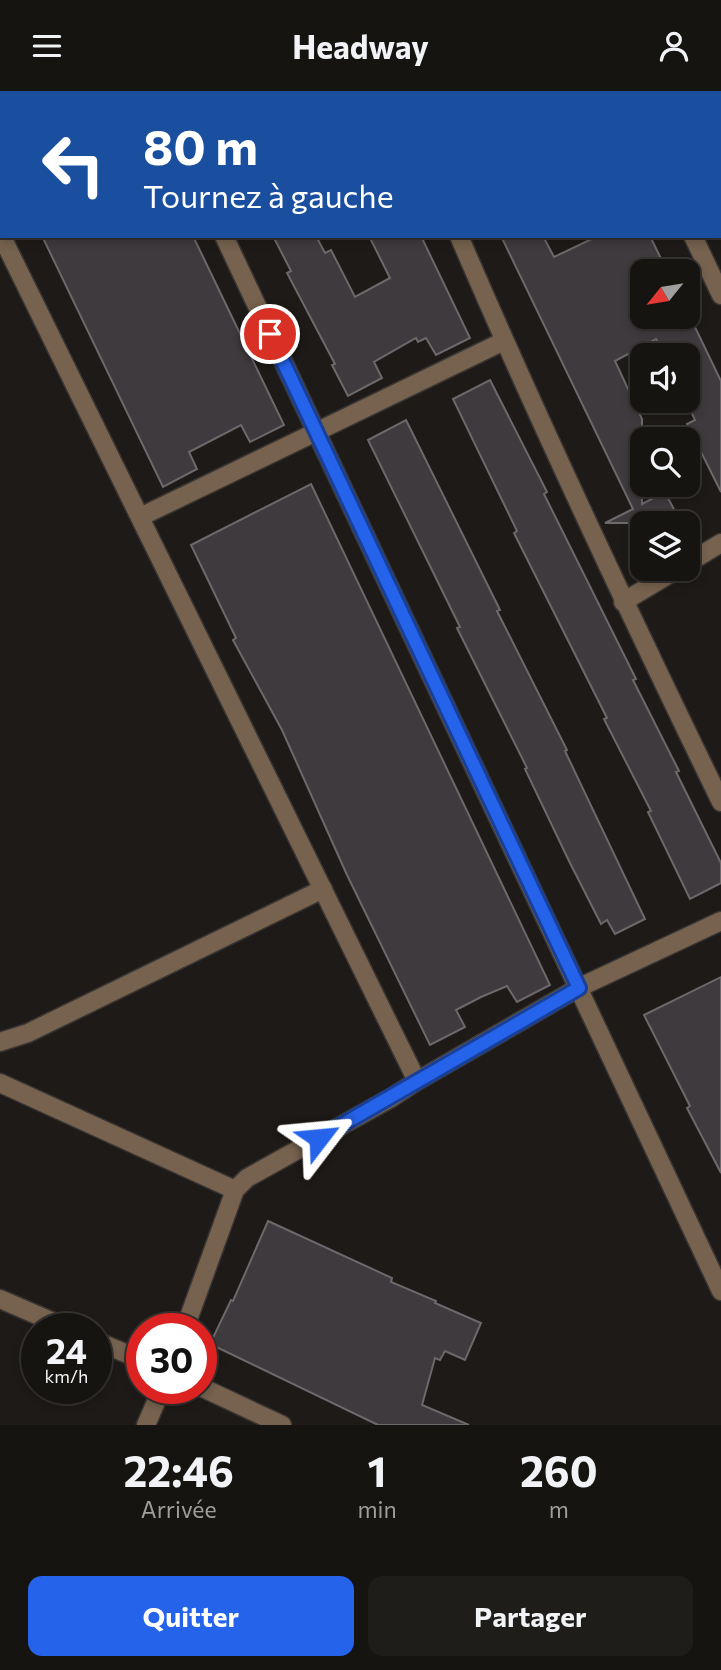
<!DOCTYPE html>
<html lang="fr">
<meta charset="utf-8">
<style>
body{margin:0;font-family:Commissioner,sans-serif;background:#1f1d1a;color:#f1f3f6;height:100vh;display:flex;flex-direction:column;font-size:26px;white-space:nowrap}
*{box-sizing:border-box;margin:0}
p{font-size:23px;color:#9e9e9f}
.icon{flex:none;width:38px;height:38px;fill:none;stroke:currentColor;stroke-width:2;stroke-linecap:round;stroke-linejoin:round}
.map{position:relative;height:1334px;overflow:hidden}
.drawer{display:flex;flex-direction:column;background:#161411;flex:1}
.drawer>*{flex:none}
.guide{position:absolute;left:0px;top:0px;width:721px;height:147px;box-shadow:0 4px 10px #0003,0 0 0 2px #353331;background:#1a4fa0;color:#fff;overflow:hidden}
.needle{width:46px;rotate:240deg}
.fabs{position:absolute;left:630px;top:168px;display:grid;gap:14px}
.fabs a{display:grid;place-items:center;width:70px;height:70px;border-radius:14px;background:#161411;box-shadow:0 4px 10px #0003,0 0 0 2px #353331;font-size:35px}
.speed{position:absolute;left:21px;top:1222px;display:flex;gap:14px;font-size:35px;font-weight:700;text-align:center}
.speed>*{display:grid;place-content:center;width:91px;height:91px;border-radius:50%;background:#161411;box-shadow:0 4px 10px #0003,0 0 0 2px #353331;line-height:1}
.speed small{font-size:18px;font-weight:400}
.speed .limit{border:10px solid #d22;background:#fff;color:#111}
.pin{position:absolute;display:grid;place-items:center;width:60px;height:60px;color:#fff;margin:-30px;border:4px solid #fff;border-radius:50%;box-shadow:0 2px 7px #0007}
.me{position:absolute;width:77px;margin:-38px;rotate:61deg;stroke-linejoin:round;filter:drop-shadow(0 0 5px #0008)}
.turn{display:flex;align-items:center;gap:24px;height:147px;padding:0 28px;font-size:32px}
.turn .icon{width:91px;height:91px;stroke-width:2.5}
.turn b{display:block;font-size:49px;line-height:60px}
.eta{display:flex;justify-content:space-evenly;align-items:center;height:119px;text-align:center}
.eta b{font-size:42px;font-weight:700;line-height:49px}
.cta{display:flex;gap:14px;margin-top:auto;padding:14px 28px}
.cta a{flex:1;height:80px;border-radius:14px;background:#2563eb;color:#fff;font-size:28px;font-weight:700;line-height:80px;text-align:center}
.cta a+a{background:#1f1d1a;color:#f1f3f6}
header{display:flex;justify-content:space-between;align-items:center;height:91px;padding:0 28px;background:#161411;font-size:32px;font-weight:700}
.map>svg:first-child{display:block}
.building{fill:#3f3a3e;stroke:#6d686c;stroke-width:2}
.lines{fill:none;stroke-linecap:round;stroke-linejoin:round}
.minor-casing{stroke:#393532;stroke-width:21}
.minor{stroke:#76624e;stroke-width:18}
.route-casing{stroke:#184099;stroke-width:18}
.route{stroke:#2563eb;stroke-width:12}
</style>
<header><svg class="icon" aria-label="menu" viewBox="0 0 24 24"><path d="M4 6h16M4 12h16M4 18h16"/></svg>Headway<svg class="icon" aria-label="person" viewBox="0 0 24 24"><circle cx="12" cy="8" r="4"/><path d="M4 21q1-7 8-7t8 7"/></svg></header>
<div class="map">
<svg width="721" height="1334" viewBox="0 0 721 1334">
<rect width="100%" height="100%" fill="#1e1a17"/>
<!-- building -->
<g class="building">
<polygon points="42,145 193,145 284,334 250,351 241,334 189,361 197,378 163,396"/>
<polygon points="273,145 316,145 325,162 331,159 355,206 390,187 369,145 421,145 470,247 436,264 426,247 418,251 416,247 374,271 382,287 348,305 332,274 335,273 287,182 291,180"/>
<polygon points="501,145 543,145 554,166 598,145 650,145 667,180 642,180 642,226 688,226 688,224 689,226 700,226 692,230 721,290 721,401 687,333 695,329 686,310 690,310 688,264 665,264 656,248 615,270 642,328 642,413 665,401 681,432 642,432 642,437 640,432 605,432 633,418"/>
<polygon points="490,289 547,401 544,403 636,588 633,589 679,680 676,681 721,772 721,792 690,808 648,721 651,720 604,628 607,627 514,442 517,440 453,308"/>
<polygon points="406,329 500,519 497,520 567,659 565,660 645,828 615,843 607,829 601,833 569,770 525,678 527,677 457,537 460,536 368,349"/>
<polygon points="311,393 550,894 517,911 507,895 481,906 456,919 465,936 430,954 347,784 282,639 233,549 236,547 191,454"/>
<polygon points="721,886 721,1082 687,1017 690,1015 644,924"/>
<polygon points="268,1130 392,1187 391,1191 436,1210 435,1212 481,1232 465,1269 445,1260 440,1269 435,1267 422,1314 469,1334 378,1334 210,1253 231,1209 233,1210"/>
</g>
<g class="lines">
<defs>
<g id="minor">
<polyline points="156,0 157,2"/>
<polyline points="393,0 394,2"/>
<polyline points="625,0 626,2"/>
<polyline points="66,2 70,0"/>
<polyline points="557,2 561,0"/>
<polyline points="0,33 2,33"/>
<polyline points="0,142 417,990 391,1007 247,1087 235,1099 185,1237"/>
<polyline points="224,145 721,1200"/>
<path d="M459,145C541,336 630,524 721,711"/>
<polyline points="693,145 721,204"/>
<polyline points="140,426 504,250"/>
<polyline points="688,472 721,452"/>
<polyline points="623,511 678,478"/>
<polyline points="0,951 28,942 323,798"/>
<polyline points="417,990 578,897 721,830"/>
<polyline points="0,992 235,1099"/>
<polyline points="0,1208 67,1237"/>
<polyline points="96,1250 142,1269"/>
<polyline points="201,1296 282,1334"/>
<polyline points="146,1334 162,1297"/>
</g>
</defs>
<!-- minor casing -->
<use href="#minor" class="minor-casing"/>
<!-- minor -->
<use href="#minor" class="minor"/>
</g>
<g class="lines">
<defs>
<polyline id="route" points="270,243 579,897 319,1047"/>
</defs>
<!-- route casing -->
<use href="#route" class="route-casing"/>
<!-- route -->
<use href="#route" class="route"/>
</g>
</svg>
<div class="fabs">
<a><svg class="needle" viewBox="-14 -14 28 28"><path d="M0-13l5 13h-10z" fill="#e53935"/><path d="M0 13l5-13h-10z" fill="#9e9e9f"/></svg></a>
<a><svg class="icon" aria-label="sound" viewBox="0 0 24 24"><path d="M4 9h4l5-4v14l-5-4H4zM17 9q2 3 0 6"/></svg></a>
<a><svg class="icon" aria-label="search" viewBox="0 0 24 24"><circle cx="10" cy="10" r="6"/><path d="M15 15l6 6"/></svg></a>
<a><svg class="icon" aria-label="layers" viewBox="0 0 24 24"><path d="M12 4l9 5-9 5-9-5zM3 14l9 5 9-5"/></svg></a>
</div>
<div class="speed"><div>24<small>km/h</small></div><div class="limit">30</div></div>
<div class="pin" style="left:270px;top:243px;background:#d93025"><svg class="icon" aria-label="arrive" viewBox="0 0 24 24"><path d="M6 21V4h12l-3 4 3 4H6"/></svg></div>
<svg class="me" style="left:319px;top:1047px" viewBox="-20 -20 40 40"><path d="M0-17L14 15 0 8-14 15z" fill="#2563eb" stroke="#fff" stroke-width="4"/></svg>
<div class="guide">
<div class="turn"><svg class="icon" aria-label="left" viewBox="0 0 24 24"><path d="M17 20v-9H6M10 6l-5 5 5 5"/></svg><div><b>80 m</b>Tournez à gauche</div></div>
</div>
</div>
<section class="drawer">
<div class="eta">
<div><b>22:46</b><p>Arrivée</p></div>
<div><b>1</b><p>min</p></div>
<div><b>260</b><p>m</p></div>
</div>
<div class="cta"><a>Quitter</a><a>Partager</a></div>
</section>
